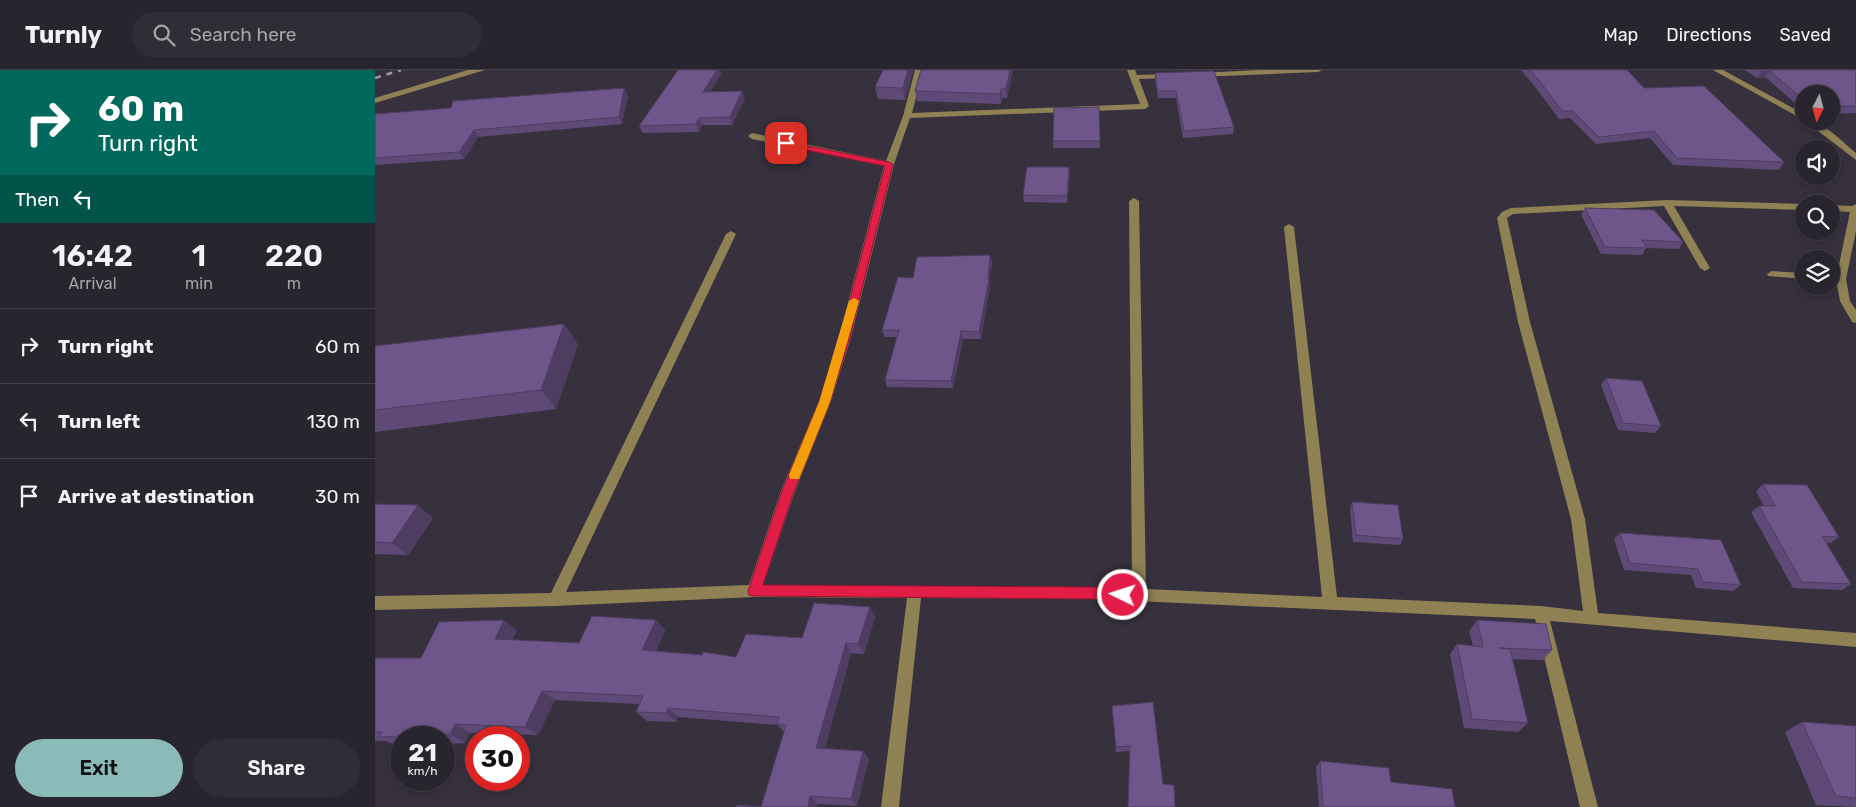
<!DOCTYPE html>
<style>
body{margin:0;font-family:Rubik,sans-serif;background:#302d36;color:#f1f3f6;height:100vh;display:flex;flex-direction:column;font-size:19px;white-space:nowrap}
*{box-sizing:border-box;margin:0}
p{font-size:16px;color:#a5a5aa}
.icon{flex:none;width:28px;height:28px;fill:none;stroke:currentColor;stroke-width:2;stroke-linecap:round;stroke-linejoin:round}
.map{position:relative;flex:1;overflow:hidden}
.side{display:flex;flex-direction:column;background:#28252e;width:375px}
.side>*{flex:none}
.guide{background:#00695c;color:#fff;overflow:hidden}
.needle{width:32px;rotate:186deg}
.buttons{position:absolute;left:1420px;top:15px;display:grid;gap:10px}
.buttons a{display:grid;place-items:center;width:45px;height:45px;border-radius:50%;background:#28252e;box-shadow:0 2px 8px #0003,0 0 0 1px #44424a;font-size:25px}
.speed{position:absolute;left:15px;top:656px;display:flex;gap:10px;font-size:25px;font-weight:700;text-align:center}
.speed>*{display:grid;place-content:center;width:65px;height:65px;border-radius:50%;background:#28252e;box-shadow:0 2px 8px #0003,0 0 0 1px #44424a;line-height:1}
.speed small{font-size:12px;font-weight:400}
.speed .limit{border:8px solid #d22;background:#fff;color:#111}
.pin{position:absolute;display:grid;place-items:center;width:42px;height:42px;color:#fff;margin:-21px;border-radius:10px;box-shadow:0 2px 8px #0006}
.me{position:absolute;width:55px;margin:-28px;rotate:274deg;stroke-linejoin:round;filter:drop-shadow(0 0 4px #0008)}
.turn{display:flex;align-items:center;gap:18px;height:105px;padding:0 15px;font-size:22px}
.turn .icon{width:65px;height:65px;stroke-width:2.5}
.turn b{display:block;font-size:35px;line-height:42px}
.then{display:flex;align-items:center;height:48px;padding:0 15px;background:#0003;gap:10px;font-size:19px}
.eta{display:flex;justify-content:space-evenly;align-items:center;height:85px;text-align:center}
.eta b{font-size:30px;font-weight:600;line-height:35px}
.cta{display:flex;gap:10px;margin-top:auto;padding:10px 15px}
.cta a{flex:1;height:58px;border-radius:30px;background:#8bbbb9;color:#111;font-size:20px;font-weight:600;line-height:58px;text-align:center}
.cta a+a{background:#302d36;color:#f1f3f6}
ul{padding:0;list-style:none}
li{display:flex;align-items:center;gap:15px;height:75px;padding:0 15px;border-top:1px solid #44424a}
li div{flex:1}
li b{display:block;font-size:19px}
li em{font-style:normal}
header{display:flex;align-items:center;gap:30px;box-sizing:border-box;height:70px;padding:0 25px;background:#28252e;border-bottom:1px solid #44424a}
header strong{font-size:24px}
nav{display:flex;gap:28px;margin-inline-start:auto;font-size:18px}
.search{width:350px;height:45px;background:#302d36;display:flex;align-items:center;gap:12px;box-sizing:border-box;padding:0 18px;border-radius:28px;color:#a5a5aa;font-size:19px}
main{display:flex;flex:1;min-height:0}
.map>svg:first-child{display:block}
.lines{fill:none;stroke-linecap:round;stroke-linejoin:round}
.minor{fill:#8f8154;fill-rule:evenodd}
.rail{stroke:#9b97a0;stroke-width:2.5;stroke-dasharray:6 6;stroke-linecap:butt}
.wall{fill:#5f4a77}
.shaded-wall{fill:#4e3c61}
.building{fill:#6f568a;stroke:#4e3c61}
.route{fill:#e11d48;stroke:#92132f}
.slow{fill:#f59e0b}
</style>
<header>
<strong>Turnly</strong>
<div class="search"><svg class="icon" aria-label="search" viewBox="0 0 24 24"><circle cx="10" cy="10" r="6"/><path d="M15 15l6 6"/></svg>Search here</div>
<nav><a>Map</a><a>Directions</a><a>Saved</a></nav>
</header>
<main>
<section class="side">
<div class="guide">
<div class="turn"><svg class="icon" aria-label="right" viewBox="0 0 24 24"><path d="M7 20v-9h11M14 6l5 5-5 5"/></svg><div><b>60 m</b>Turn right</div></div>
<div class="then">Then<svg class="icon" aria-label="left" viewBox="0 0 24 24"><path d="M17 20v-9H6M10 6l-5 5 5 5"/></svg></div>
</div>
<div class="eta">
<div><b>16:42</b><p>Arrival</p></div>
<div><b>1</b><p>min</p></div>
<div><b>220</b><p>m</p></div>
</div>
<ul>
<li><svg class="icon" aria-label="right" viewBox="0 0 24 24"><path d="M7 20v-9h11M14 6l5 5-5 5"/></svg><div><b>Turn right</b></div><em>60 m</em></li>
<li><svg class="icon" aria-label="left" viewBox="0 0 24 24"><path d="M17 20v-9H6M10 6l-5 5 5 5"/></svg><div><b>Turn left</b></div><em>130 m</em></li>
<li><svg class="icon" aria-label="arrive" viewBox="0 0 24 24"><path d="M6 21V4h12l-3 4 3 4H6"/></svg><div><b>Arrive at destination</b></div><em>30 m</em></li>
</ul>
<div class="cta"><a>Exit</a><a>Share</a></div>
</section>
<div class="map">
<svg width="1481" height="737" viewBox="0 0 1481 737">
<rect width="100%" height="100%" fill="#36313d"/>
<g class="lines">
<!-- minor -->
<g class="minor">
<polygon points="93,0 110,0 0,33 0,28"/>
<polygon points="540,0 548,0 537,43 765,34 752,0 760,0 762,5 796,4 800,6 796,8 764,9 774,36 770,39 535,48 519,94 476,267 456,331 420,421 388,515 757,518 754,131 759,128 764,131 771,519 947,527 909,157 914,154 919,157 962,527 1166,536 1208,541 1196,449 1143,252 1122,148 1127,142 1136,138 1292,130 1429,134 1429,140 1299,136 1335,198 1330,201 1325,198 1289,136 1138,144 1132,148 1155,252 1210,449 1223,543 1481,563 1481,577 1175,551 1223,737 1205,737 1160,549 717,529 546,528 524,737 506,737 532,528 379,527 180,536 0,540 0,526 176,523 351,164 356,161 361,164 191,522 374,515 406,421 444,331 464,267 509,96 377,69 373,66 377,63 511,91 528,46"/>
<polygon points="886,0 947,0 943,2 823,7 819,5 823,3"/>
<polygon points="1338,0 1348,0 1429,44 1429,50"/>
<path d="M1430,51C1449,51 1466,71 1481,83V90Z"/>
<polygon points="1481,134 1481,161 1471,209 1475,231 1481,240 1481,253 1477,252 1465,231 1461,209 1475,142 1456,141 1456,135 1477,136"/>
<polygon points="1397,201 1429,203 1429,209 1393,206 1392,204"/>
</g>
<!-- rail -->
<polyline class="rail" points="0,8 26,0"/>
</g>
<!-- wall -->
<g class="wall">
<polygon points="546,0 638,0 632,28 627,28 626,34 542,31 540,21"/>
<polygon points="1146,0 1252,0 1269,18 1409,92 1404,100 1298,95 1275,68 1221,74 1195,48 1184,49 1161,18"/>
<polygon points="1370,0 1481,0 1481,43 1456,44 1456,24 1429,24 1429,41 1390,7 1382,8"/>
<polygon points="538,1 530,30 503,29 500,17"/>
<polygon points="347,3 335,22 370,28 357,55 327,55 324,62 268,63 264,56"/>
<polygon points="780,3 859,57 858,64 808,68 801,28 783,28 780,10"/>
<polygon points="253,25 247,54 103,67 89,89 0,95 0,44"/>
<polygon points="724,37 725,78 678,78 678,71"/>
<polygon points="695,104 692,133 649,132 648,125"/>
<polygon points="1210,138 1308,172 1304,179 1271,178 1267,185 1226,184 1206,145"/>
<polygon points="615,185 617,193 614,210 615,216 606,269 588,269 578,318 512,317 510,310 522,267 510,267 507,260 538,208"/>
<polygon points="203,274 181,339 0,362 0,276"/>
<polygon points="1231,308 1286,356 1280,363 1243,360 1226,315"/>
<polygon points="1388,414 1464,467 1456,473 1451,473 1476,514 1467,520 1418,518 1376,442 1384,436 1389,436 1381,421"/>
<polygon points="977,432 1028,469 1025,475 978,472 975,439"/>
<polygon points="0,434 58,448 33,485 0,484"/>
<polygon points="1245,463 1366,515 1358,521 1321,518 1316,505 1249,500 1239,469"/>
<polygon points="495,537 500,547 489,584 476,583 450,678 488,681 494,689 482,736 443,734 386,737 409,662 403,655 303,647 301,652 272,651 261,642 264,634 180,630 163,665 95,663 90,673 69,674 69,668 26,668 26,676 22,676 11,671 0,671 0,588 46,588 142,560 137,570 204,573 281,550 290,560 281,581 361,587 427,568"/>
<polygon points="1102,550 1177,580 1168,590 1137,589 1153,653 1143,662 1089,658 1075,584 1082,574 1098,576 1094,561"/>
<polygon points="737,636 788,714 800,737 754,681 741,682"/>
<polygon points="1427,652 1481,656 1481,737 1441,735 1410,662"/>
<polygon points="945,691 1016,712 1080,737 944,737 941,697"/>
</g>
<!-- shaded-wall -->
<g class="shaded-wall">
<polygon points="342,0 345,0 347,3 330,29 328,22"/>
<polygon points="533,0 538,0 538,1 530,30 528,18"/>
<polygon points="635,0 638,0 632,28 631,19"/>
<polygon points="1395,1 1390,7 1382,8 1387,2"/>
<polygon points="249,18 253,25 247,54 244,47"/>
<polygon points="626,19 627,28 626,34 625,24"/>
<polygon points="367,21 370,28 357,55 355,47"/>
<polygon points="324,48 327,55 324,62 321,54"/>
<polygon points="99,60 103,67 89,89 84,82"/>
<polygon points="694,97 695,104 692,133 692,126"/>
<polygon points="615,185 617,193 614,210 615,216 606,269 604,262"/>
<polygon points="189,254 203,274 181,339 166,320"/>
<polygon points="586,261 588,269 578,318 576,311"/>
<polygon points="43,435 58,448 33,485 17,473"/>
<polygon points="495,537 500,547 489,584 483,574"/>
<polygon points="129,550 142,560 133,579 120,569"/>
<polygon points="281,550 290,560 277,590 267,580"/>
<polygon points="471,573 476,583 448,686 441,678"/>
<polygon points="167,621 180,630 163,665 150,657"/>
<polygon points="293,638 303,647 301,652 291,643"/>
<polygon points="80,654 95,663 90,673 75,664"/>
<polygon points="488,681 494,689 482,736 476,729"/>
<polygon points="435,726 443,734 442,737 433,737"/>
</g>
<!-- building -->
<g class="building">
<polygon points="303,0 342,0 328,22 367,21 355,47 324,48 321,54 264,56"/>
<polygon points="508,0 533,0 528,18 500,17"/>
<polygon points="546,0 635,0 631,19 626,19 625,24 540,21"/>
<polygon points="1155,0 1252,0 1269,18 1329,16 1409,92 1302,88 1279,61 1224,67 1198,41 1187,41 1164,10"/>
<polygon points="1385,0 1481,0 1481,36 1456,37 1456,24 1429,24 1429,30 1395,1 1387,2"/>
<polygon points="839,1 859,57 809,61 801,21 783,21 780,3"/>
<polygon points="249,18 244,47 99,60 84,82 0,88 0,44 76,38 78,31"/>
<polygon points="724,37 725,71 678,71 679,38"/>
<polygon points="652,97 694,97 692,126 648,125"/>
<polygon points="1210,138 1279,140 1308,172 1267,170 1272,178 1230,177"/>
<polygon points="615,185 613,209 614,209 604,262 586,261 576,311 510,310 524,260 507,260 523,207 538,208 542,187"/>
<polygon points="189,254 166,320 0,340 0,276"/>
<polygon points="1231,308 1267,311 1286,356 1248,353"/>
<polygon points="1388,414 1432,415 1464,467 1447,466 1476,514 1427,512 1384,436 1400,436"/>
<polygon points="977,432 1023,435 1028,469 981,465"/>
<polygon points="0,434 43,435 17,473 0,472"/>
<polygon points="1245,463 1346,470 1366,515 1328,512 1323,499 1255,493"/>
<polygon points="439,533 495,537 483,574 471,573 441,678 488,681 476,729 435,726 433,737 361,737 362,735 386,737 411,655 402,654 404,647 293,638 291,643 261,642 268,626 167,621 150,657 80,654 75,664 4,667 7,662 0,662 0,588 46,588 64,552 129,550 120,569 204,573 217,546 281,550 267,580 327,585 328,582 361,587 371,564 427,568"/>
<polygon points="1102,550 1171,554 1177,580 1124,578 1135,579 1153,653 1097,649 1082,574 1108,577"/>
<polygon points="778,632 788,714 799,715 800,737 753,737 755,676 741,677 737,636"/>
<polygon points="1427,652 1481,656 1481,728 1461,726"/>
<polygon points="945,691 1014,698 1016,712 1077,719 1080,737 948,737"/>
</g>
<!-- route -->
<polygon class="route" points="408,71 514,92 518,94 475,267 455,332 419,421 388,515 717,517 748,519 753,521 755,525 753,530 748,531 717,529 379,526 374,525 373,521 407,421 444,332 465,267 510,96 411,76 407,73"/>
<!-- slow -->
<polygon class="slow" points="479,228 484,231 455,332 424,409 415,409 414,405 444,332 474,231"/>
</svg>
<div class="buttons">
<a><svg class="needle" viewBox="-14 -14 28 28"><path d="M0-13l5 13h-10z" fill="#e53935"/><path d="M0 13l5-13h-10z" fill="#a5a5aa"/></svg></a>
<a><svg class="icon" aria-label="sound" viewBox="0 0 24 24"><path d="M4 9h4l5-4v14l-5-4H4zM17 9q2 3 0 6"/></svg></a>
<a><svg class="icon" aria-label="search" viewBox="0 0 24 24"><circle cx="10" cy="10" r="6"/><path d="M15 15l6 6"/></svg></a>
<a><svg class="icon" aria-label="layers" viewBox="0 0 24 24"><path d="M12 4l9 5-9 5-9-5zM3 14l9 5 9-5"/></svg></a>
</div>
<div class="speed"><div>21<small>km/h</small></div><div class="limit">30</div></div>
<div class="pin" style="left:411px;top:73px;background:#d93025"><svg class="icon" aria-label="arrive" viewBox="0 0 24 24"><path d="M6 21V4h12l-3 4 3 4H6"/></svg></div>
<svg class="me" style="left:748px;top:525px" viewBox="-20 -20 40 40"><circle r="17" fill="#e11d48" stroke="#fff" stroke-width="3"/><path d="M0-11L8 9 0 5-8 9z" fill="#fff"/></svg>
</div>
</main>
